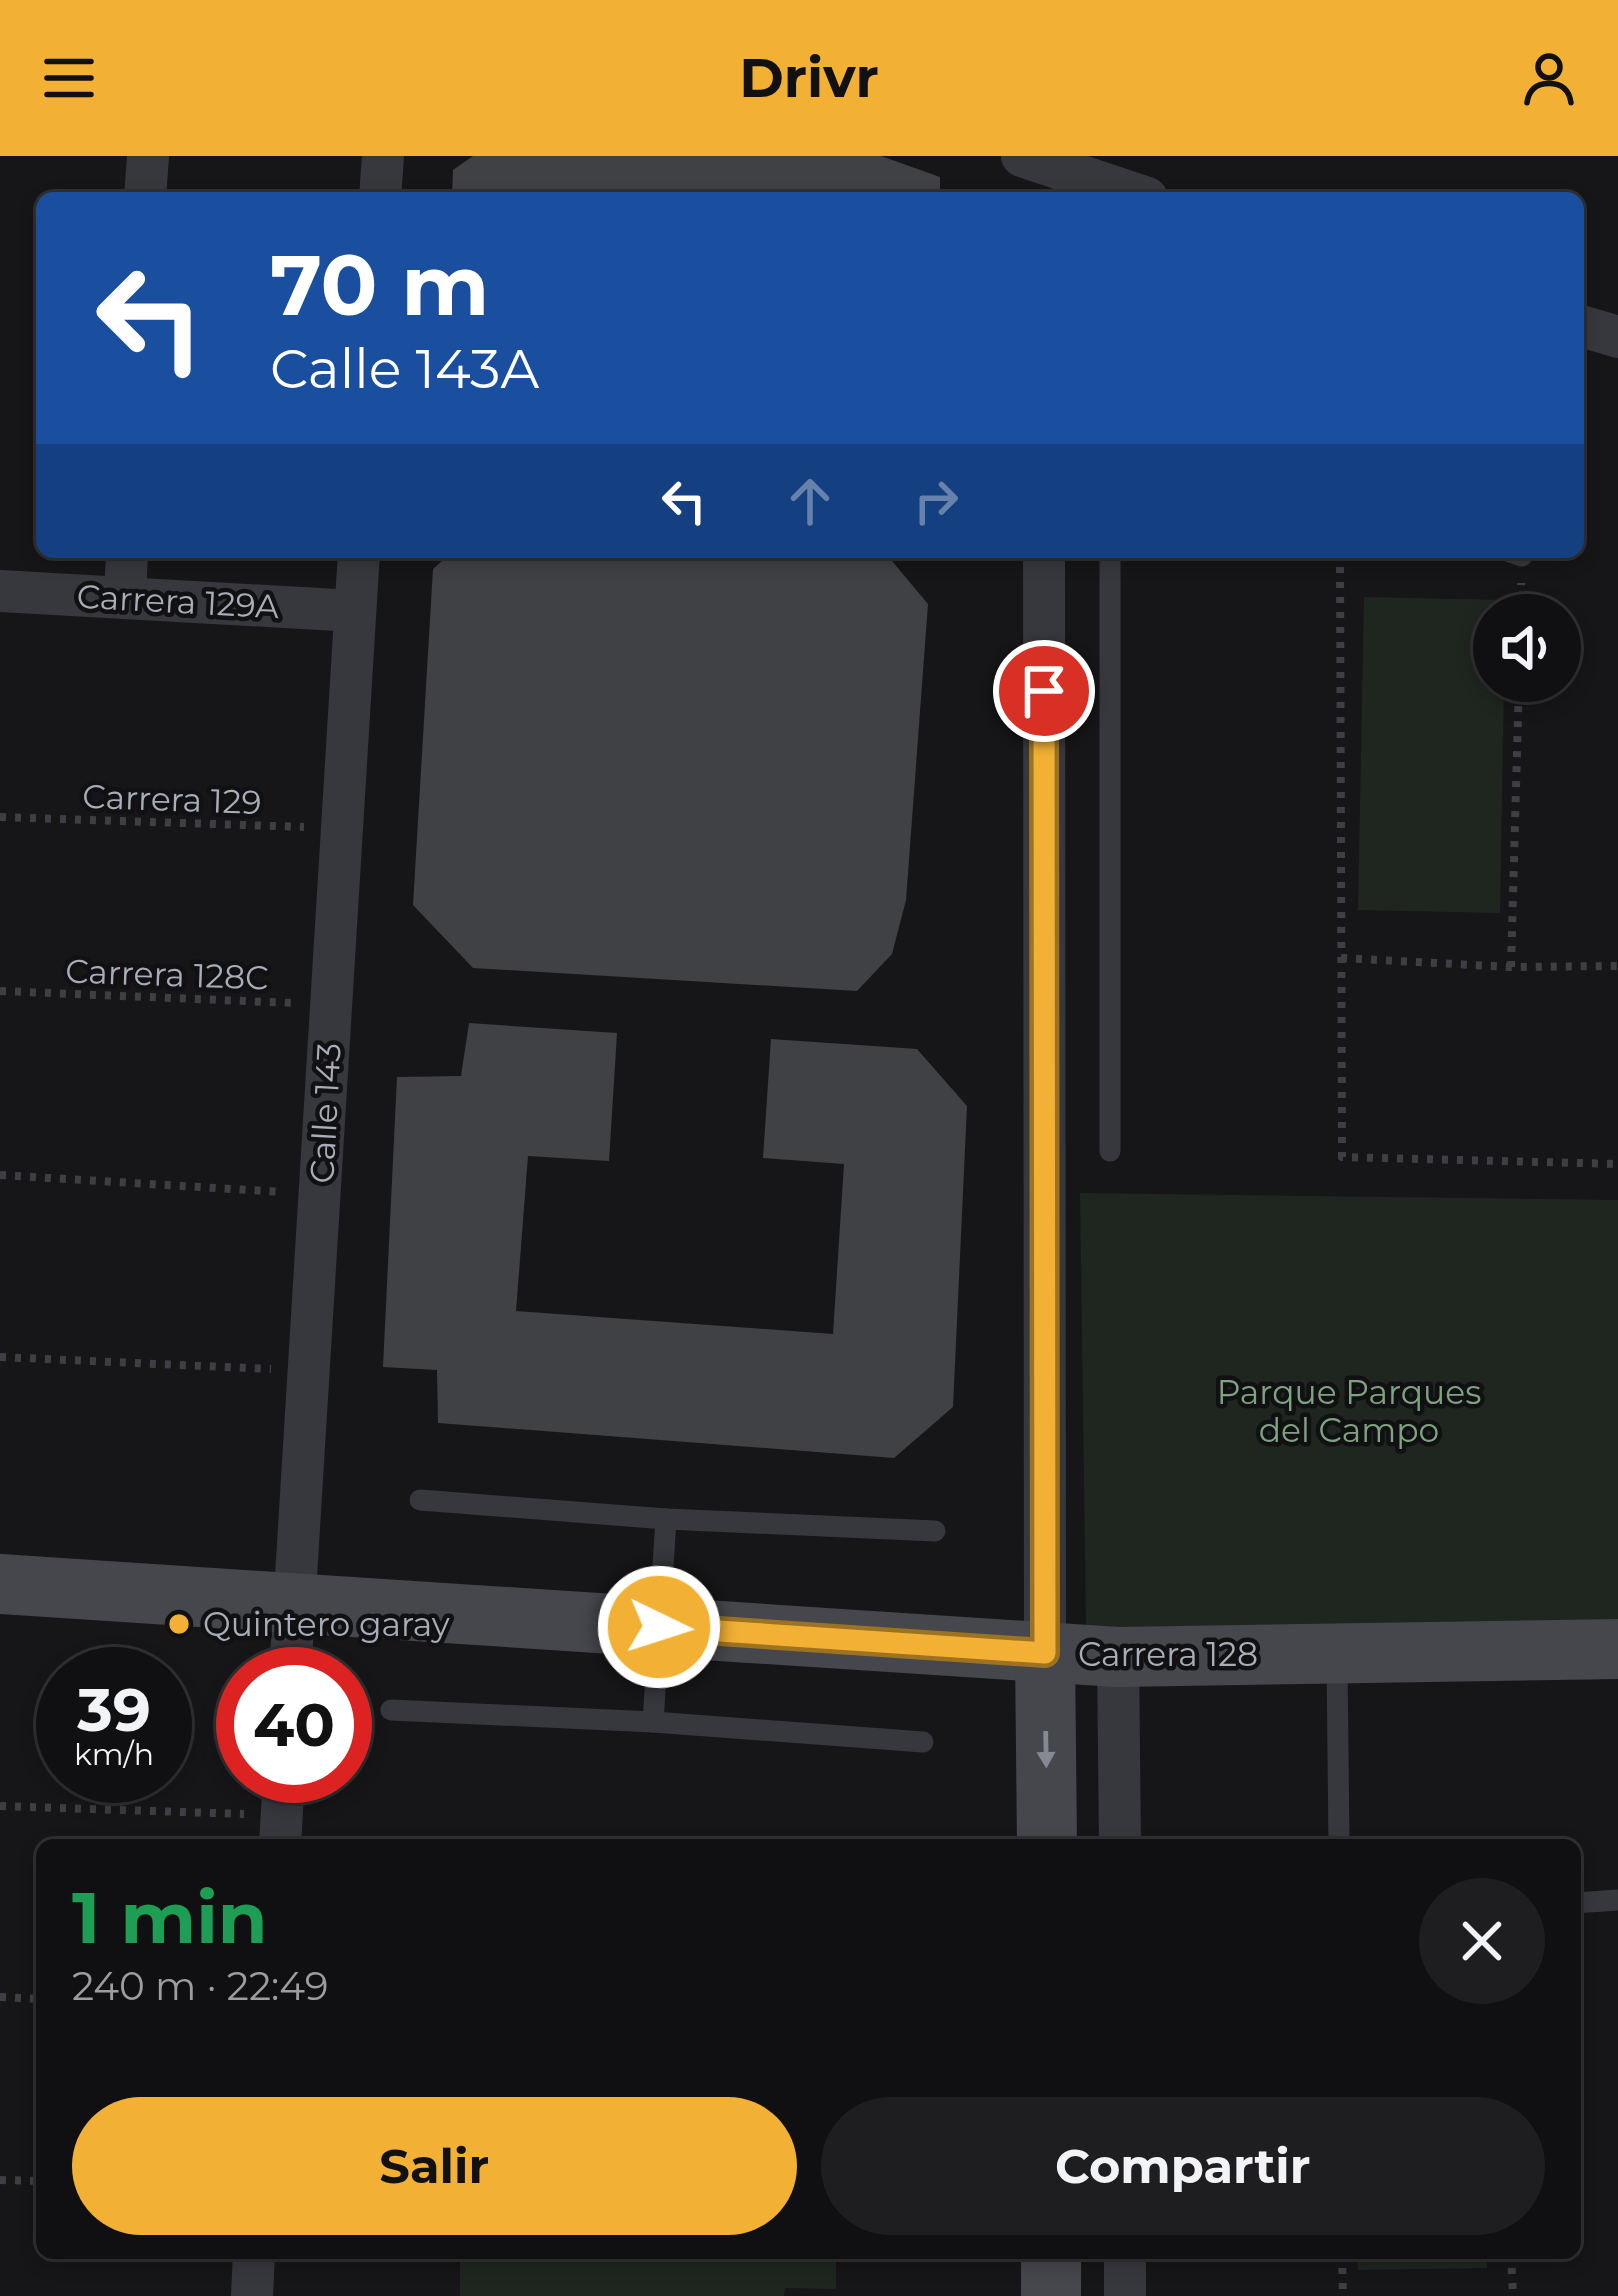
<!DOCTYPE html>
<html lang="es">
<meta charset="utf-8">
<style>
body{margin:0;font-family:Montserrat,sans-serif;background:#1e1e20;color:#f1f3f6;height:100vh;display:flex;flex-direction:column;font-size:45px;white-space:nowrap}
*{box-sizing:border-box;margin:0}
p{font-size:39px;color:#9c9d9f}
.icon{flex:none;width:66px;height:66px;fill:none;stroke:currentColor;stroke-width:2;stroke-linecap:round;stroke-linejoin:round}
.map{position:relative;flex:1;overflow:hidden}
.sheet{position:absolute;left:36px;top:1683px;width:1545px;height:420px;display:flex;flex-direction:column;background:#101012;border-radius:18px;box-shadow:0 6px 18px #0003,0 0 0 3px #303032}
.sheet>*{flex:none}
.banner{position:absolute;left:36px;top:36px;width:1548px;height:366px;border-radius:18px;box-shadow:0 6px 18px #0003,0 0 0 3px #303032;background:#1a4fa0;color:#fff;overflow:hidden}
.controls{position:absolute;left:1473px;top:438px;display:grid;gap:24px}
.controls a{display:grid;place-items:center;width:108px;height:108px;border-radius:50%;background:#101012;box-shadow:0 6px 18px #0003,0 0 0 3px #303032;font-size:60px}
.speed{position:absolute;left:36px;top:1491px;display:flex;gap:24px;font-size:60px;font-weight:700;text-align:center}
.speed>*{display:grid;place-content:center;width:156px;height:156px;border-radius:50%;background:#101012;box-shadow:0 6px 18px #0003,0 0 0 3px #303032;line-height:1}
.speed small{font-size:30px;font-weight:400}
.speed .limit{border:18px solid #d22;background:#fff;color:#111}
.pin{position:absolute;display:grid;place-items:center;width:102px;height:102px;color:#fff;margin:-51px;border:6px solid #fff;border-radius:50%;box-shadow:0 3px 12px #0007}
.me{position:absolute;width:132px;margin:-66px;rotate:94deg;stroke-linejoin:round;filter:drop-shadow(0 0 9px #0008)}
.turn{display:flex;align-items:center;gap:42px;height:252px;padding:0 36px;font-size:54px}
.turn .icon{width:156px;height:156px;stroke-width:2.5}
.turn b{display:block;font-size:84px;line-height:102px}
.lanes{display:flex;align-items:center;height:114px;padding:0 36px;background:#0003;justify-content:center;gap:60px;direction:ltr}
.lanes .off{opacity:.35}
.round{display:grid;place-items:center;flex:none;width:126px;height:126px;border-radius:63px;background:#1e1e20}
.summary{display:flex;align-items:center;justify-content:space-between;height:204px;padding:0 36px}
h1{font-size:72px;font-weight:700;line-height:90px;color:#1e9e55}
.primary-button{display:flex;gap:24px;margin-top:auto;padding:24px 36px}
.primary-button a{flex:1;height:138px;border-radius:72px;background:#f2b134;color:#111;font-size:48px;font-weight:700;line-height:138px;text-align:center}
.primary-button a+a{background:#1e1e20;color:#f1f3f6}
header{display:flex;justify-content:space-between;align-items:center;height:156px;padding:0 36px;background:#f2b134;color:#111;font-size:54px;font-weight:700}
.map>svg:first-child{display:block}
.green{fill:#1e261f}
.building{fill:#404145}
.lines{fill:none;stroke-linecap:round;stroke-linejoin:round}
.path{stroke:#3d3f44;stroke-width:8;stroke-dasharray:6 9;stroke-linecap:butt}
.lane{stroke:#37383d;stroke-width:21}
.street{stroke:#37383d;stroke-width:42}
.secondary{stroke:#45474d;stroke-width:60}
.oneway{fill:#858993}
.route-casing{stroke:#9d7322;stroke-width:30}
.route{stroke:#f2b134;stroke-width:21}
.poi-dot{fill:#f2b134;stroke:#111113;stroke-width:4.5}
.labels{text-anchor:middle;stroke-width:9;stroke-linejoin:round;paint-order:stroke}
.street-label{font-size:33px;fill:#a8adb8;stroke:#111113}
.park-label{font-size:33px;fill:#7fa381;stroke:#111113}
.poi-label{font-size:33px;fill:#a8adb8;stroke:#111113;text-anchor:start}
</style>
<header><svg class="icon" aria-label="menu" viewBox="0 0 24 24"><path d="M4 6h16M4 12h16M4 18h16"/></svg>Drivr<svg class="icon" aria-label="person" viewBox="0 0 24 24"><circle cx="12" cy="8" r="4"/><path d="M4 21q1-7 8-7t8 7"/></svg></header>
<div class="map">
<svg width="1618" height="2140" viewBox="0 0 1618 2140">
<rect width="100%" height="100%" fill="#161618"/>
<!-- green -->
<g class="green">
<polygon points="1364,441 1506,444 1506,459 1494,459 1494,525 1504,525 1500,757 1358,754"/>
<polygon points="1080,1037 1618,1044 1618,1465 1086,1472"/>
<polygon points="460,2097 836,2097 836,2133 785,2132 784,2140 460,2140"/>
<polygon points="1358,2097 1487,2097 1487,2112 1358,2114"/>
</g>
<!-- building -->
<g class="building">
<polygon points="473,0 881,0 940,21 940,42 452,42 453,14"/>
<polygon points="452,396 887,399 928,448 906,744 892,798 857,835 473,812 413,749 433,413"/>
<polygon points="469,867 617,877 609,1005 528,1000 516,1155 833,1178 844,1008 763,1002 771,883 917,893 967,950 953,1251 894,1302 438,1267 437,1214 383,1211 397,921 461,920"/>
</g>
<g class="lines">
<!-- path -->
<g class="path">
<polyline points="1340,396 1342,1001 1618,1008"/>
<polyline points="1520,459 1521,427"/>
<polyline points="0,661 304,671"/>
<polyline points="1341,802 1511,811 1618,810"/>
<polyline points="1511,811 1519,525"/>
<polyline points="0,835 294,847"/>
<polyline points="0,1019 282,1036"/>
<polyline points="0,1201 271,1213"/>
<polyline points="0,1650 244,1658"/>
<polyline points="0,1841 42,1843"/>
<polyline points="0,2024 42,2025"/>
<polyline points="1342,2097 1343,2140"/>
<polyline points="1511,2097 1513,2140"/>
</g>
<!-- lane -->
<g class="lane">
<polyline points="1510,396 1522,400"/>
<polyline points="1110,995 1110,396"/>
<polyline points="420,1344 666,1363 935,1375"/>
<polyline points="1337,1504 1339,1689"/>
<polyline points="391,1554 653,1566 923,1586"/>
<polyline points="653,1566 666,1363"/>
<polyline points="1575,1747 1618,1744"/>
</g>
<!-- street -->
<g class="street">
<polyline points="1022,0 1147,42"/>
<polyline points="145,42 148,0"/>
<polyline points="380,42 383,0"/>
<polyline points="1578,169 1618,181"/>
<polyline points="1044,396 1045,1497"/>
<polyline points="0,435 355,455"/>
<polyline points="125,442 127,396"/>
<polyline points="1118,1501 1120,1689"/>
<polyline points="290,1518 359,396"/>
<polyline points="280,1689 284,1620"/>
<polyline points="1125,2097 1125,2140"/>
<polyline points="252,2140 254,2097"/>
</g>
<!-- secondary -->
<g class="secondary">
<polyline points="0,1428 1118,1501 1618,1493"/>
<polyline points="1045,1497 1047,1689"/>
<polyline points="1051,2097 1051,2140"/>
</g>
</g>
<!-- one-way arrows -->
<defs><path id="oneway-solid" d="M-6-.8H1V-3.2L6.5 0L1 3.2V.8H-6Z" transform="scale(3)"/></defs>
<use class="oneway" href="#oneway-solid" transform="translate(1046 1593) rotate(89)"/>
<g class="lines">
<defs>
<polyline id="route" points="659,1471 1045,1497 1044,535"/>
</defs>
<!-- route casing -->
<use href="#route" class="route-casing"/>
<!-- route -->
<use href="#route" class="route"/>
</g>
<!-- markers -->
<circle class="poi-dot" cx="179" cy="1468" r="12"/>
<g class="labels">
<!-- street labels -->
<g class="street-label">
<text transform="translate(178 445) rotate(3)" y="12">Carrera 129A</text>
<text transform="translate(172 643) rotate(2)" y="12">Carrera 129</text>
<text transform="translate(167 818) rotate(2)" y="12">Carrera 128C</text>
<text transform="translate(325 957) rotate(-87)" y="12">Calle 143</text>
<text x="1168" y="1510">Carrera 128</text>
</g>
<!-- park labels -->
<g class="park-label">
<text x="1349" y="1248">Parque Parques<tspan x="1349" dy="38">del Campo</tspan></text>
</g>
<!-- poi labels -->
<g class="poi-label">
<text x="203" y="1480">Quintero garay</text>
</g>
</g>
</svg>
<div class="controls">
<a><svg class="icon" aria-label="sound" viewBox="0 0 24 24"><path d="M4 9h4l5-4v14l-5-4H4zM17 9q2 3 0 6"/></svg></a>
</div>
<div class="speed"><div>39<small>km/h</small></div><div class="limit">40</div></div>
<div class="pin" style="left:1044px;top:535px;background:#d93025"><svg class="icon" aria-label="arrive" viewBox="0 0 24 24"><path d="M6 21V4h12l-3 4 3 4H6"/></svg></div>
<svg class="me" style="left:659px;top:1471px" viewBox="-20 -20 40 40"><circle r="17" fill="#f2b134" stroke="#fff" stroke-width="3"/><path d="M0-11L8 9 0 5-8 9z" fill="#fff"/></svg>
<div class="banner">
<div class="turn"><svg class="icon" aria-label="left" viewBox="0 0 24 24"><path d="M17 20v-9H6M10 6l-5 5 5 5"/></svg><div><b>70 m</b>Calle 143A</div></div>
<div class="lanes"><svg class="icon" aria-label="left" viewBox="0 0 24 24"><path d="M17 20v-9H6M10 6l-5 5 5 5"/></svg><svg class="icon off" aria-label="ahead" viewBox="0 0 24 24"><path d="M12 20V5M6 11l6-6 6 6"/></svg><svg class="icon off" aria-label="right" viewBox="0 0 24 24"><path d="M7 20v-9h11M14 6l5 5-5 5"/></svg></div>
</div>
<section class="sheet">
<div class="summary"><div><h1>1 min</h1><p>240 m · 22:49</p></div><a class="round"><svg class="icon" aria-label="close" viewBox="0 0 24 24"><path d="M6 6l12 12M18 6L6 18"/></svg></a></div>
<div class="primary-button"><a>Salir</a><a>Compartir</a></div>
</section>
</div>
